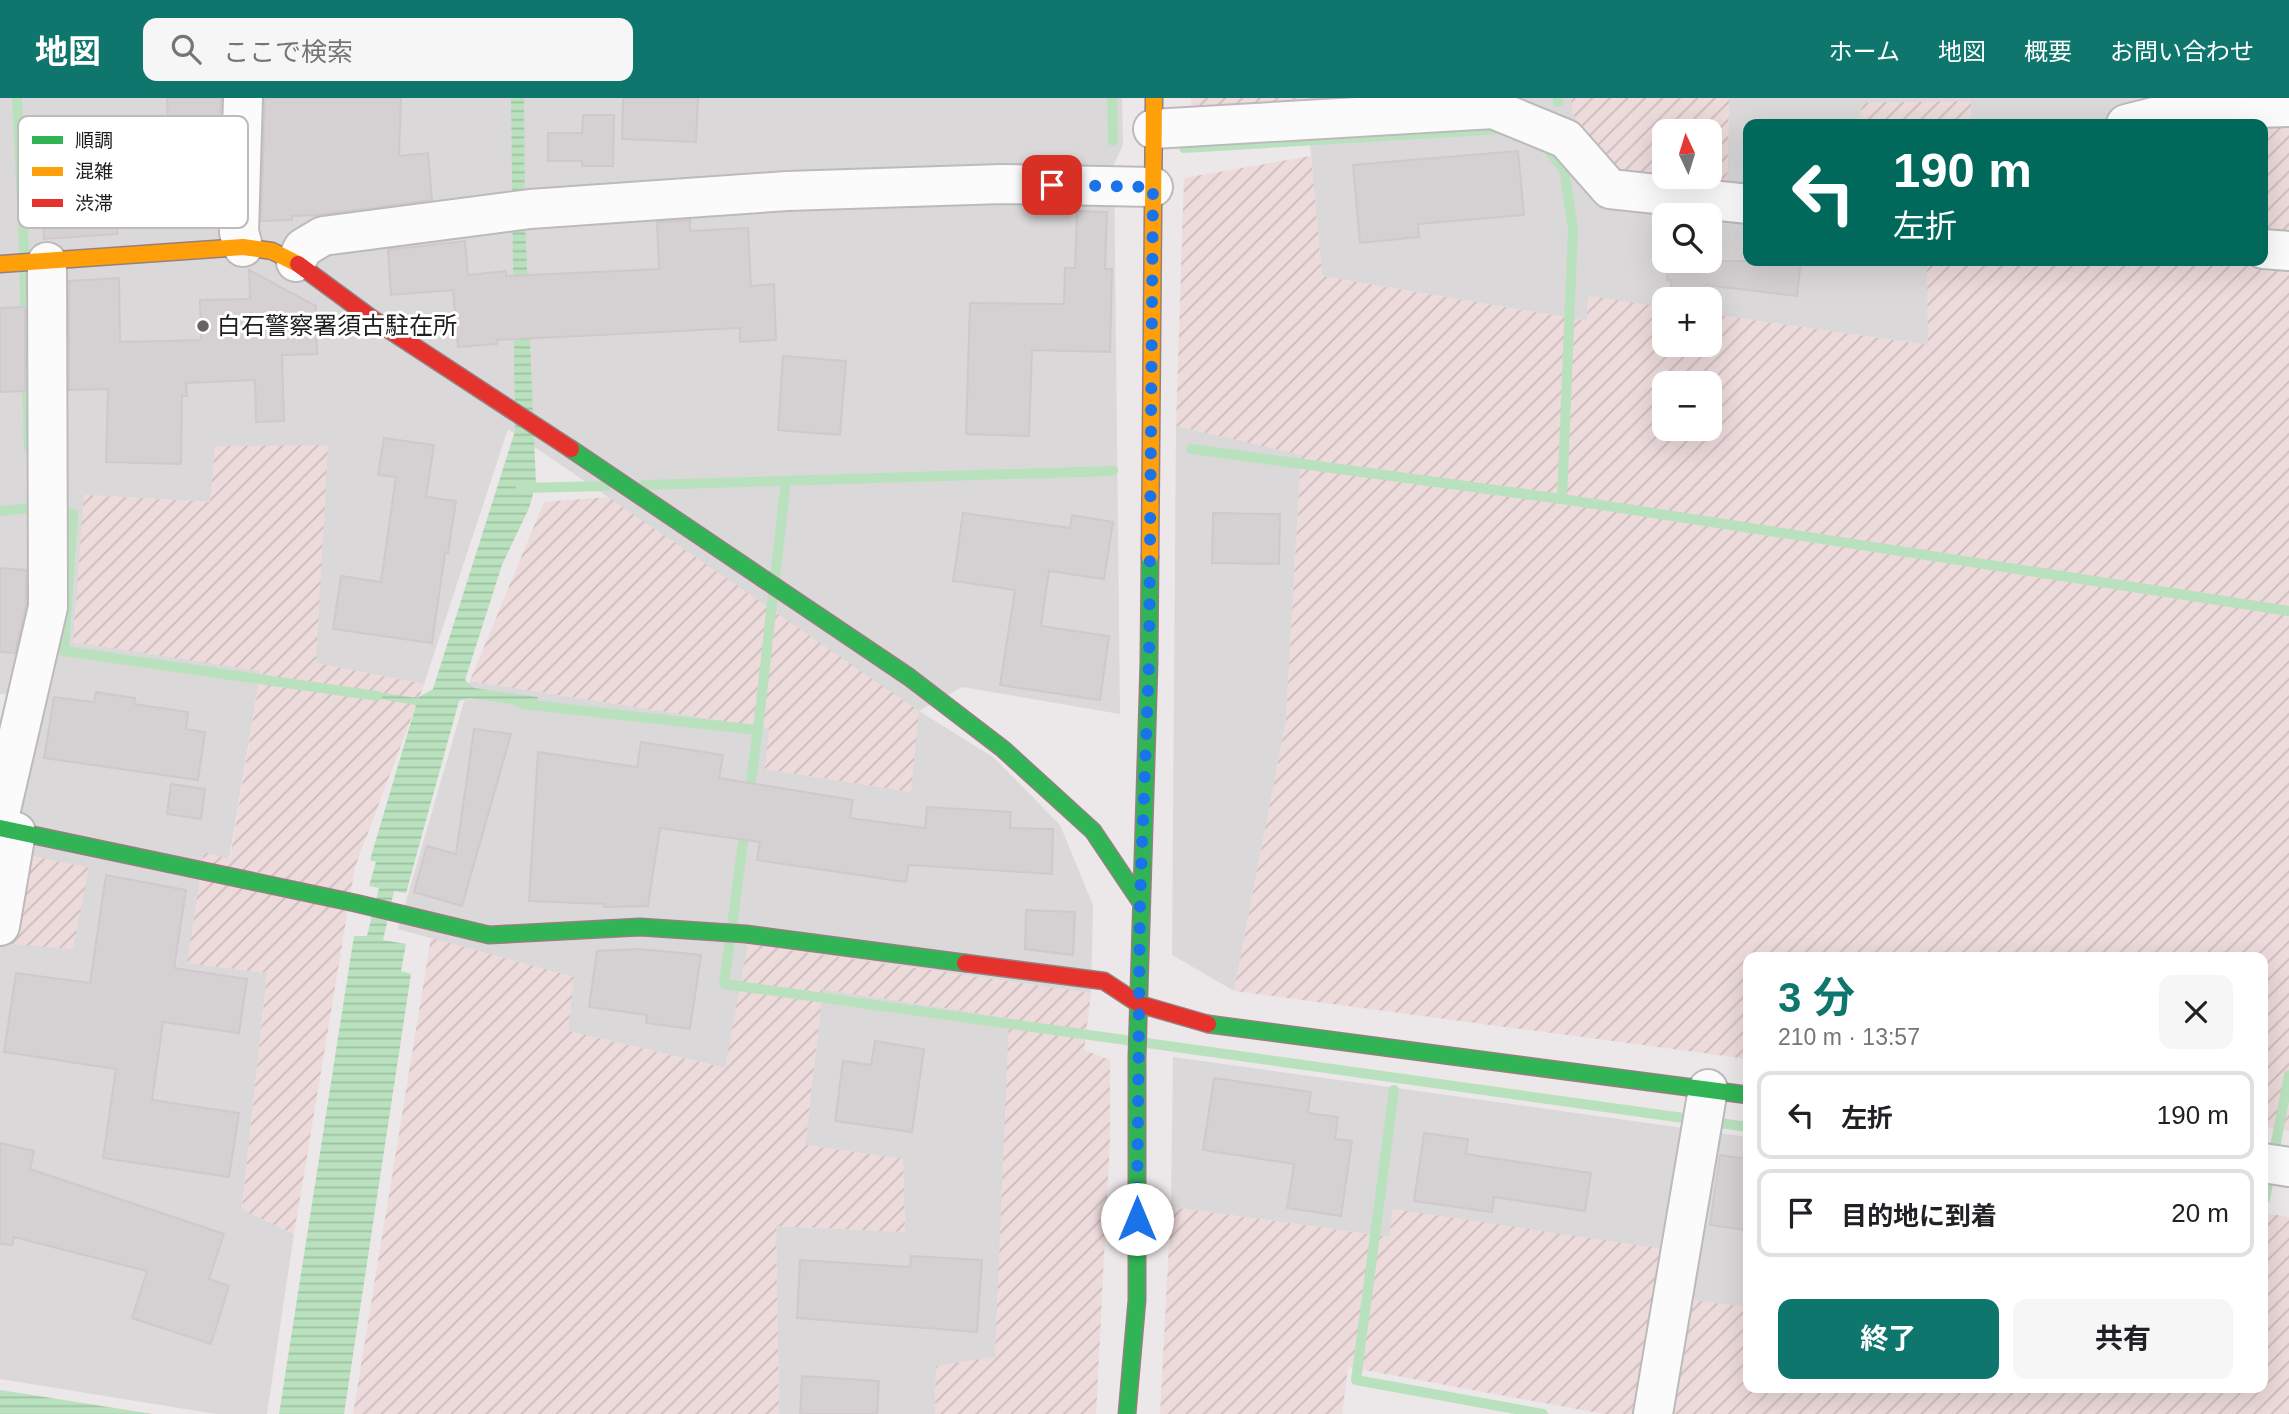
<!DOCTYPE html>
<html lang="ja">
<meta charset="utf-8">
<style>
body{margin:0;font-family:Arial,"Noto Sans JP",sans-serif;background:#f6f6f6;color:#202124;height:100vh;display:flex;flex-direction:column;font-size:26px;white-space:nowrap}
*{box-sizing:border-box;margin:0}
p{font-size:23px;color:#757577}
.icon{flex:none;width:38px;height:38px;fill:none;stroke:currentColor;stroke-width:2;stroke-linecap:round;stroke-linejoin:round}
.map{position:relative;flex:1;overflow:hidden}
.details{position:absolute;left:1743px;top:854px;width:525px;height:441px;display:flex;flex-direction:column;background:#fff;border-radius:14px;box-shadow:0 7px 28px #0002}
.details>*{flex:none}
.hud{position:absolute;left:1743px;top:21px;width:525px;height:147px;border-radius:14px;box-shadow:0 7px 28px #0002;background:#00695c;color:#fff;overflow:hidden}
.needle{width:46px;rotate:356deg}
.controls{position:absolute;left:1652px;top:21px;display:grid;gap:14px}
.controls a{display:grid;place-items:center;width:70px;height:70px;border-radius:14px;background:#fff;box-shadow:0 7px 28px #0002;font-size:35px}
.pin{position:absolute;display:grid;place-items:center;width:60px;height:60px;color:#fff;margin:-30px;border-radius:14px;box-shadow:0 4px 10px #0006}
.me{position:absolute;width:77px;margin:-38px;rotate:0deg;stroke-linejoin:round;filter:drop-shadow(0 0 5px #0008)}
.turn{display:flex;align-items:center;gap:24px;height:147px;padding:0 35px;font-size:32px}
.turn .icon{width:91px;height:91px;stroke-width:2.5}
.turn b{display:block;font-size:49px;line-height:60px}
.round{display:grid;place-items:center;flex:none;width:74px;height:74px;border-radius:14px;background:#f6f6f6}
.summary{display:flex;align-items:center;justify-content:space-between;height:119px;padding:0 35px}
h1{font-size:42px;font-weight:700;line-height:52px;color:#0f766e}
.action{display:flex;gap:14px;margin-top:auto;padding:14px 35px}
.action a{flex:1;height:80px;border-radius:14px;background:#0f766e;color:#fff;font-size:28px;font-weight:700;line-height:80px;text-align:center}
.action a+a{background:#f6f6f6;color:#202124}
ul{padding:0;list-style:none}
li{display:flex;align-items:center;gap:21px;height:88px;margin:0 14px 10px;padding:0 21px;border:4px solid #e0e0e0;border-radius:14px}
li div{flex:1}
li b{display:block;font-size:26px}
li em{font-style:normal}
header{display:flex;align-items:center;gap:42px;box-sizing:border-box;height:98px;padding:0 35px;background:#0f766e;color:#fff}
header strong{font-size:33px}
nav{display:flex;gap:38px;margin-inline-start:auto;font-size:24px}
.search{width:490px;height:63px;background:#f6f6f6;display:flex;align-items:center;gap:18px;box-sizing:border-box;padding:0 24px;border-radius:14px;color:#757577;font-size:26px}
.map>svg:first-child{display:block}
.residential{fill:#dbd8da;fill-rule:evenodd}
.farmland{fill:url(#farmland-furrows);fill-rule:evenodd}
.water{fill:url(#water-rules)}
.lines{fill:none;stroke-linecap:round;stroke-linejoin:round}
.stream{stroke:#bae1be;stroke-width:10}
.building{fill:#d5d0d2;stroke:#cfc8cc;stroke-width:2}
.street-casing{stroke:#bcbabb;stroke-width:42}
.fast-casing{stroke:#977f7f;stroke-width:19}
.slow-casing{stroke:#977f7f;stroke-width:19}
.jam-casing{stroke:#977f7f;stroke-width:19}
.street{stroke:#fcfbfc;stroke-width:38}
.fast{stroke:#30b455;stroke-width:16}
.slow{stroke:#ff9f0a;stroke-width:16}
.jam{stroke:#e5322d;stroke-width:16}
.route{stroke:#1a73e8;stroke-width:12;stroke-dasharray:0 21.6}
.poi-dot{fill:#666465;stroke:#fff;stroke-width:2.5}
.labels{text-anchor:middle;stroke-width:6;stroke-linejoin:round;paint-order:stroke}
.poi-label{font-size:24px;fill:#1e1e1e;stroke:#fff;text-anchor:start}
.key{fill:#fff;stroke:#bcbcbc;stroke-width:2}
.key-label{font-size:19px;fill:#1e1e1e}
</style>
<header>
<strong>地図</strong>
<div class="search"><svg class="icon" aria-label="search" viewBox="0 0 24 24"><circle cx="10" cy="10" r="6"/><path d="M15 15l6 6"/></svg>ここで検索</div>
<nav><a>ホーム</a><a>地図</a><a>概要</a><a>お問い合わせ</a></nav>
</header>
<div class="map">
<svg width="2289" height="1316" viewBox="0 0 2289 1316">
<defs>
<pattern id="farmland-furrows" width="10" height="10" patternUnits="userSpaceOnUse" patternTransform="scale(1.75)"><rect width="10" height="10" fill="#eddadb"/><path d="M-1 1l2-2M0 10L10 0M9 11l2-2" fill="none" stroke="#cbbbbc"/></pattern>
<pattern id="water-rules" width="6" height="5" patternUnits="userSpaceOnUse" patternTransform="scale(1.75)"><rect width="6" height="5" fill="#bae1be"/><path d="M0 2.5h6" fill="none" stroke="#9fc1a3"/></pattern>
</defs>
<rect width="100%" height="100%" fill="#ece7e9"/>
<!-- residential -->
<g class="residential">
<polygon points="0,0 1122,0 1123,47 1114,66 1120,616 962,589 919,613 993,659 1060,727 1093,807 1091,895 748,846 726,970 568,933 573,879 398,831 470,583 770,630 765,671 911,694 608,399 508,331 424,586 316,565 210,404 85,397 73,544 261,572 229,761 187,865 267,875 242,1111 294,1136 267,1316 216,1316 0,1281 0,845 88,770 0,751 14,597 0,596"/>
<path d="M1384,0H1571L1573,14L1606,75L1727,90L1729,0H2289L2162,26H1971V4L1864,5L1858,26H1748V163H1927L1929,247L1710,216V201H1664V209L1588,199L1587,223L1322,178L1307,13ZM1664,117H1710V163H1664Z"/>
<polygon points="1176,328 1301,356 1286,623 1234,893 1172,857"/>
<polygon points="823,891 1010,920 995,1259 936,1268 935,1316 779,1316 776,1128 905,1134 903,1061 805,1047"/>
<polygon points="1173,959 1748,1039 1748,1209 1657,1198 1393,1112 1390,1139 1171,1109"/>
</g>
<!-- farmland -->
<g class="farmland">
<polygon points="1191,0 1384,0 1191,15"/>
<path d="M1571,0H1729L1727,90L1606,75L1572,14ZM1664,33H1710V79H1664Z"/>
<polygon points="1971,3 1971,26 1858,26 1863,5"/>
<path d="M2289,19V1033L2263,1029V859H1748V961L1234,893L1286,623L1301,357L1176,328L1184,80L1311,58L1322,178L1587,223L1588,198L1664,209V247H1710V216L1928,247L1927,163H2263V26ZM1664,285H1710V331H1664Z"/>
<polygon points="328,347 316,565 424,586 355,769 294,1136 242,1112 267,875 187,865 204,754 230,761 261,573 73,544 84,397 210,404 215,348"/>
<polygon points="608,399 919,613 911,694 765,671 769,630 470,583 544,404"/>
<polygon points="0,751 89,770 73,851 0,845"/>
<polygon points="431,840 574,879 568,933 725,970 748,846 1091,895 1084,952 1110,962 1110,1040 1096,1316 935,1316 936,1268 995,1259 1009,920 823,891 805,1047 903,1061 905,1134 776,1128 779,1316 353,1316"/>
<polygon points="1171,1109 1389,1139 1394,1111 1664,1151 1657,1198 1748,1209 1748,1290 2263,1290 2263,1115 2289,1119 2289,1316 1604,1316 1348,1269 1342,1316 1160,1316"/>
</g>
<!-- water -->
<g class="water">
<polygon points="511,0 524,0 525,123 536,386 529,410 502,467 465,582 474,590 538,599 536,610 469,600 459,603 406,795 394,793 383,842 406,846 401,873 411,876 344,1316 279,1316 354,838 367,838 379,790 369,788 376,764 370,762 416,607 363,598 365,592 417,600 433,591 515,333"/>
<polygon points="0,1292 153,1316 0,1316"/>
</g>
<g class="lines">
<!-- stream -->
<g class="stream">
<polyline points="17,0 23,125 29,350"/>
<polyline points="1112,0 1113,43"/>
<polyline points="1558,0 1558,4"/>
<polyline points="1542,44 1564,72 1573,130 1562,401"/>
<polyline points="1184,50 1502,31"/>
<polyline points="1191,351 1562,401 2289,513"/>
<polyline points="643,387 1113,373"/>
<polyline points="521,390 606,388"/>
<polyline points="0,413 30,410"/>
<polyline points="53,413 73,416 64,553 377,598"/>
<polyline points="775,480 786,383"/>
<polyline points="522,606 758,632 749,697"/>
<polyline points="758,632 773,496"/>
<polyline points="745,730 724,886 1748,1029"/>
<polyline points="1394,992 1356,1282 1543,1316"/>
<polyline points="2263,1100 2265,1101 2289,977"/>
</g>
</g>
<!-- building -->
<g class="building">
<polygon points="167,0 221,0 217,124 128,125 125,29 168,28"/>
<polygon points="265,0 401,0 399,58 428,55 432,102 318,117 292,118 292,122 261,123"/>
<polygon points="623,0 698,0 696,44 622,41"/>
<polygon points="583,17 614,17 613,68 582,68 582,63 548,63 548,35 582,35"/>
<polygon points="1518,53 1524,117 1418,126 1419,139 1360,145 1353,67"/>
<polygon points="117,109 117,136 44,141 43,111"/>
<polygon points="1077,113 1107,114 1105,171 1112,171 1110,254 1032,252 1029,338 966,336 970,205 1064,206 1065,170 1075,170"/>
<polygon points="690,122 690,133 748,130 751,188 774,186 776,242 740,244 740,230 497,242 497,246 458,249 453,192 391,197 388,152 465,143 468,177 506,173 506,178 659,171 657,124"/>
<polygon points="1668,163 1801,163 1797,198 1706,187 1705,201 1670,201 1671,182 1667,182"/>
<polygon points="249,172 316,208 317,256 282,257 284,323 256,324 255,282 186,285 187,298 182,298 181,366 106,364 108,291 69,292 69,183 119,180 120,244 201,242 200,202 250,201"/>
<polygon points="25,209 25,293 0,294 0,210"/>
<polygon points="783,258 846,263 840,337 778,332"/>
<polygon points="384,340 434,347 426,399 456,403 448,455 445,455 432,545 333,531 341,478 381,484 396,379 378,377"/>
<polygon points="963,415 1070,430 1072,417 1113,424 1104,481 1049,473 1041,528 1109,538 1100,602 1000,587 1015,492 953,483"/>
<polygon points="1213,415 1280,416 1279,466 1212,465"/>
<polygon points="0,470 26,472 26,507 15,555 0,554"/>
<polygon points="96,594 135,600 134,606 188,614 186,631 205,634 198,682 44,660 54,599 94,604"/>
<polygon points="474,631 511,636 462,808 414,794 427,748 456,756"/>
<polygon points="641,644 723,657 719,680 853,702 850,720 925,730 927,709 1011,714 1010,730 1053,731 1052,776 909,767 906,784 757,762 760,744 660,730 648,808 604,809 604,806 529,803 538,654 637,669"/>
<polygon points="171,686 205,691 201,721 167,716"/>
<polygon points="106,777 186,792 174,870 247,881 239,935 163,924 152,1002 239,1015 229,1079 103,1060 116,971 4,954 16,875 90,885"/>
<polygon points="1026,812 1075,814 1073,857 1025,851"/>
<polygon points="640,851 701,857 690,931 646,925 647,917 589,909 597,853"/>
<polygon points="875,943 924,951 912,1034 835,1023 843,963 871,967"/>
<polygon points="1214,980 1311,994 1308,1015 1338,1019 1335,1041 1352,1043 1341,1118 1287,1110 1294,1066 1203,1052"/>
<polygon points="1424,1035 1468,1041 1466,1056 1591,1075 1585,1113 1494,1099 1492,1114 1414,1103"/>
<polygon points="0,1045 34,1053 30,1071 224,1136 209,1181 229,1188 211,1246 132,1220 147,1173 14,1139 12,1147 0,1146"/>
<polygon points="1720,1057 1748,1061 1748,1132 1710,1127"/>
<polygon points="911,1158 982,1162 977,1234 797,1220 800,1162 910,1169"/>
<polygon points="802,1278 879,1283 877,1316 800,1316"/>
</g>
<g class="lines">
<defs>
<g id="street">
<polyline points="2126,26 2178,13 2289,9"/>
<polyline points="1153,31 1493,11 1566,41 1610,91 1748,106"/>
<polyline points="243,149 239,134 243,0"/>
<polyline points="2263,151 2289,153"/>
<polyline points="296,164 303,150 323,138 530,111 787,93 1002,86 1153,89"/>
<polyline points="0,716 48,509 47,164"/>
<polyline points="0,828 16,734"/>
<polyline points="2263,1065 2289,1069"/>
<polyline points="1653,1316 1708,991"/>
</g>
<g id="fast">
<polyline points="571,351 909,579 1003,651 1093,733 1140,803"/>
<polyline points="0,730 355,805 489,837 640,829 746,836 965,865"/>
<polyline points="1208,926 1748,997"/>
<polyline points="1127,1316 1137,1202 1137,959 1149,564 1150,459"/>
</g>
<g id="slow">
<polyline points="0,166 243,149 272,153 298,166"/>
<polyline points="1150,459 1154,0"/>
</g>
<g id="jam">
<polyline points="298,166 374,222 571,351"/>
<polyline points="965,865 1104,883 1139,906 1208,926"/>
</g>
</defs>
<!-- street casing -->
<use href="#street" class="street-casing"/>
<!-- fast casing -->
<use href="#fast" class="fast-casing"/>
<!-- slow casing -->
<use href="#slow" class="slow-casing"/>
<!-- jam casing -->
<use href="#jam" class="jam-casing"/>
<!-- street -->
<use href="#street" class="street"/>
<!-- fast -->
<use href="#fast" class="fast"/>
<!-- slow -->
<use href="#slow" class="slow"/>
<!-- jam -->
<use href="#jam" class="jam"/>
</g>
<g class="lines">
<!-- route -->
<polyline class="route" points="1052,87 1153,89 1149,564 1140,803 1137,1121"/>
</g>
<!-- markers -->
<circle class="poi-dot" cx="203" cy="228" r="7"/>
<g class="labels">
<!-- poi labels -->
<g class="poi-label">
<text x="217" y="236">白石警察署須古駐在所</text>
</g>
</g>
<!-- legend -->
<rect x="18" y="18" width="230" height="112" rx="10" class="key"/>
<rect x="32" y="38" width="31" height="8" fill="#30b455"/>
<rect x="32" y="69" width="31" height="9" fill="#ff9f0a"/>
<rect x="32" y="101" width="31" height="8" fill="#e5322d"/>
<g class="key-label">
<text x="75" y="49">順調</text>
<text x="75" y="80">混雑</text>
<text x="75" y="112">渋滞</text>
</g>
</svg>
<div class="controls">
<a><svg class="needle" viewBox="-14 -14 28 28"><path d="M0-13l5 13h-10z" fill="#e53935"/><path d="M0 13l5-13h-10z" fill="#757577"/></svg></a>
<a><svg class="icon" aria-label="search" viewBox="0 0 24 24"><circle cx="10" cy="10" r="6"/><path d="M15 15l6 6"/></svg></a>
<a>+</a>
<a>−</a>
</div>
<div class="pin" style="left:1052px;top:87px;background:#d93025"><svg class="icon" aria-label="arrive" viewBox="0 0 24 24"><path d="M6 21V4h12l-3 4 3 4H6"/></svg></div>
<svg class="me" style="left:1137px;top:1121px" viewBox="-20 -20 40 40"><circle r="19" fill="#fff"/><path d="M0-13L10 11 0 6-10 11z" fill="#1a73e8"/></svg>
<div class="hud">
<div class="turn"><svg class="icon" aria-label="left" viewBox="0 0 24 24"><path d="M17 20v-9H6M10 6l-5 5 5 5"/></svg><div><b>190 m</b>左折</div></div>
</div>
<section class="details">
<div class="summary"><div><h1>3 分</h1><p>210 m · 13:57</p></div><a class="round"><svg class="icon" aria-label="close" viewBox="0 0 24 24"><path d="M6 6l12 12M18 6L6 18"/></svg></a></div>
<ul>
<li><svg class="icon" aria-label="left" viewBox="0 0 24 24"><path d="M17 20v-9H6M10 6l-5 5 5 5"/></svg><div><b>左折</b></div><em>190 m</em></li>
<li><svg class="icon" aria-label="arrive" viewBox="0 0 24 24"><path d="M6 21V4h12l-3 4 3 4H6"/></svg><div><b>目的地に到着</b></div><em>20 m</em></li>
</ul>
<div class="action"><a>終了</a><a>共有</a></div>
</section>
</div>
